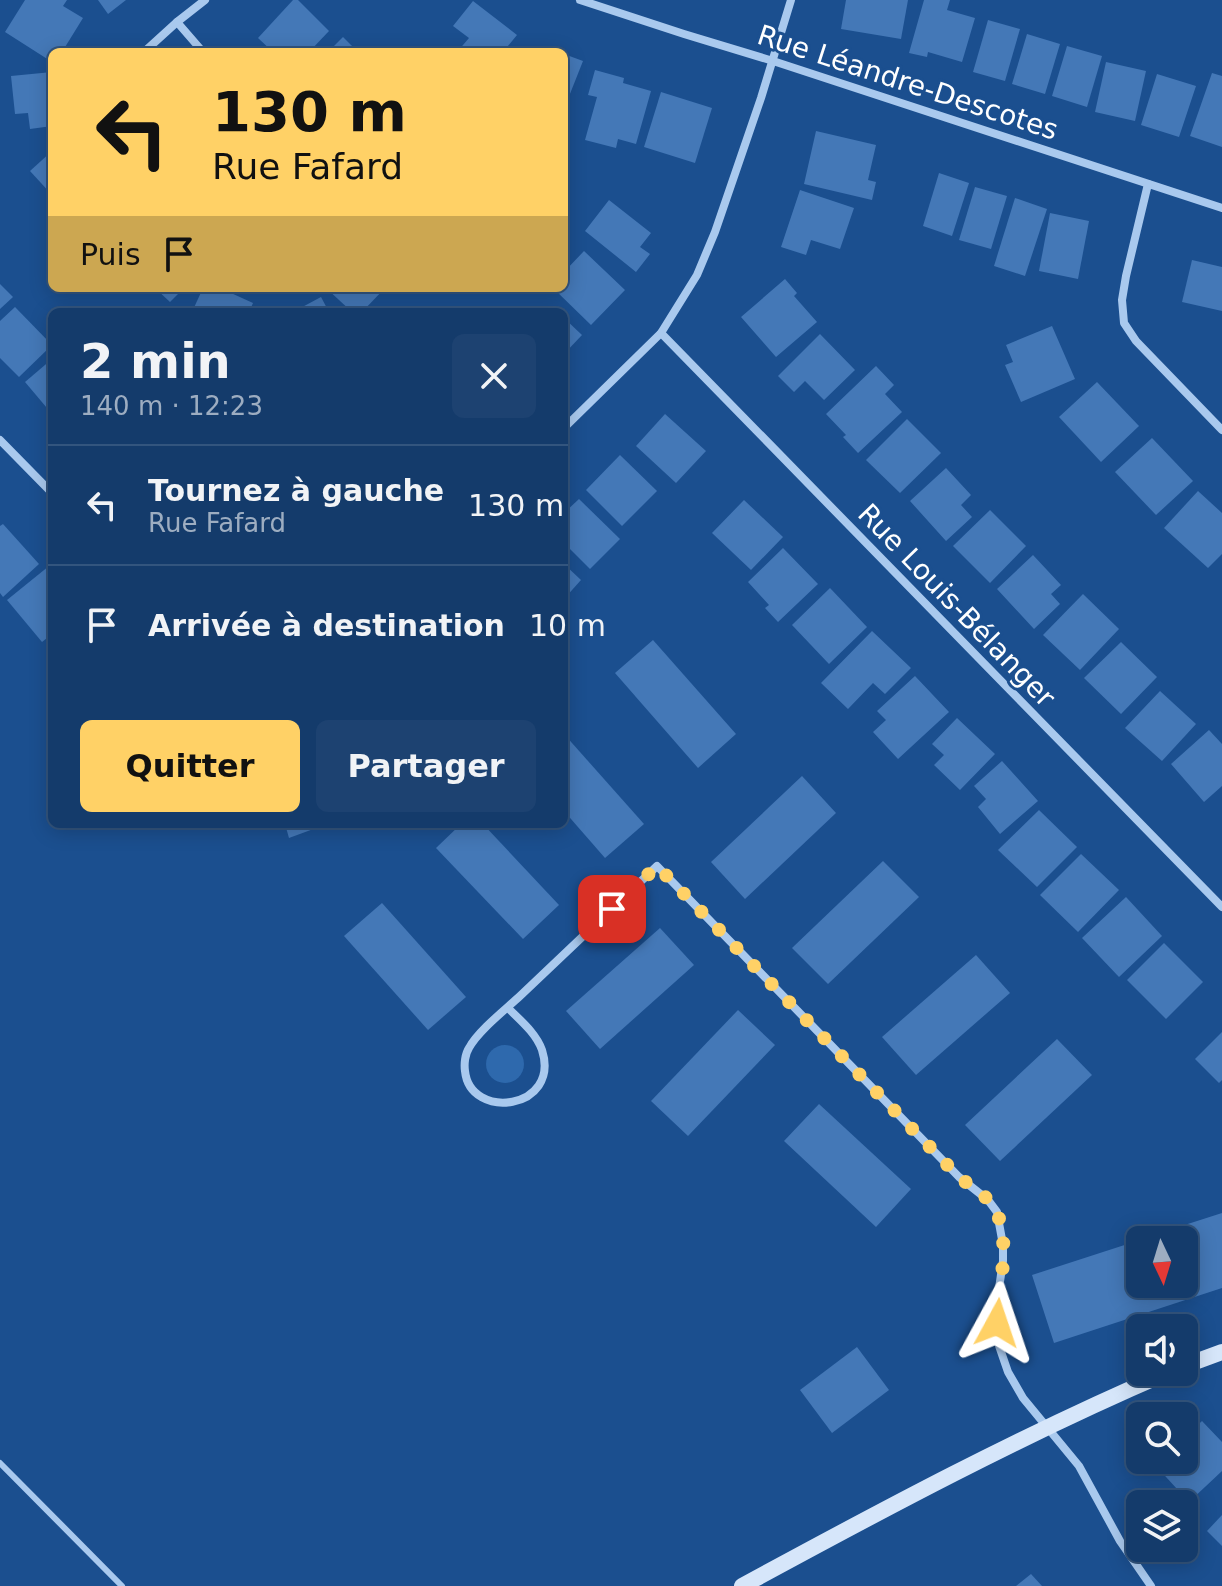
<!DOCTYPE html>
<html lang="fr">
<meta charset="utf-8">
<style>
body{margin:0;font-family:"DejaVu Sans",sans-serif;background:#1d4271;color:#f1f3f6;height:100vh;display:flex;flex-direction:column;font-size:30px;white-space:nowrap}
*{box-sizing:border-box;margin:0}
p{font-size:26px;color:#9dadc1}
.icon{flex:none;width:44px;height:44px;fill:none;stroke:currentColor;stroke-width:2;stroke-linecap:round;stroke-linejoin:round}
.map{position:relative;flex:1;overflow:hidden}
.drawer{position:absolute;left:48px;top:308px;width:520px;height:520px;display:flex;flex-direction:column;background:#143b6b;border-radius:12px;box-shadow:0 4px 20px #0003,0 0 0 2px #33557e}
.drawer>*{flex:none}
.banner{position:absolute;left:48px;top:48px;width:520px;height:244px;border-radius:12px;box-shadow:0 4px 20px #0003,0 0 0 2px #33557e;background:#ffd166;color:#111;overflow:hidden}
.needle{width:52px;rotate:176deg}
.controls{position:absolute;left:1126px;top:1226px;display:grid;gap:16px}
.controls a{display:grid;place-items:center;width:72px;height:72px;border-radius:12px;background:#143b6b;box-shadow:0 4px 20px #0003,0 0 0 2px #33557e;font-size:40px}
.pin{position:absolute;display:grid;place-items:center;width:68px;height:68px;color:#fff;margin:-34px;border-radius:16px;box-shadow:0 4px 12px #0006}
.me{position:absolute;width:88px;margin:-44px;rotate:5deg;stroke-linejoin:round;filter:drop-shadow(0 0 6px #0008)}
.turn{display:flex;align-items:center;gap:28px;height:168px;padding:0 32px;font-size:36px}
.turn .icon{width:104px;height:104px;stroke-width:2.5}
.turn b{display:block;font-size:56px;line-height:68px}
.then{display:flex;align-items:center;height:76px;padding:0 32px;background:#0003;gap:16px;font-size:30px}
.round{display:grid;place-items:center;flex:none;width:84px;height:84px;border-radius:12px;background:#1d4271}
.summary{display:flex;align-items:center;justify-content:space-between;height:136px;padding:0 32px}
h1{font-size:48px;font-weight:700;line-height:60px}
.primary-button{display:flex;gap:16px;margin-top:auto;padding:16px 32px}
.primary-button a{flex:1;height:92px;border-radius:12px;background:#ffd166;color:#111;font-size:32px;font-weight:700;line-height:92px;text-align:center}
.primary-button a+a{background:#1d4271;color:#f1f3f6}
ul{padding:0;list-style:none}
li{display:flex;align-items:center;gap:24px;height:120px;padding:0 32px;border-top:2px solid #33557e}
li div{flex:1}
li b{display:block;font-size:30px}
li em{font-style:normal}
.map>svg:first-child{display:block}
.green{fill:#2e69ad}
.building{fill:#4478b7}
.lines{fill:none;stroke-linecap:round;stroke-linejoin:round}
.lane{stroke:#a9c9ee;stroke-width:6}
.street{stroke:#a9c9ee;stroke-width:8}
.secondary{stroke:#d6e6fa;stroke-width:16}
.route{stroke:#ffd166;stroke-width:14;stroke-dasharray:0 25.2}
.labels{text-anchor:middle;stroke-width:6;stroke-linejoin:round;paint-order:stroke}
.street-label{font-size:28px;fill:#fff;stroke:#1b4f8f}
</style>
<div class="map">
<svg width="1222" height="1586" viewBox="0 0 1222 1586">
<rect width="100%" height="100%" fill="#1b4f8f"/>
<!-- green -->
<circle class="green" cx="505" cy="1064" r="19"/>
<!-- building -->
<g class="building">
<polygon points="25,0 67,0 63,6 83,18 62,52 52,52 52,62 5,32"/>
<polygon points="98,0 126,0 108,14"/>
<polygon points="293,0 298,0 329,31 309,52 273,52 258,38"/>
<polygon points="846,0 908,0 901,39 841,29"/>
<polygon points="924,0 950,0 947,10 975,18 962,62 928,52 927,57 909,53"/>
<polygon points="473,1 517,35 503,52 457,52 469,38 453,26"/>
<polygon points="988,20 1020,29 1005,81 973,72"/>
<polygon points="1027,34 1060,44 1045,94 1012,84"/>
<polygon points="343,37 358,52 328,52"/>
<polygon points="1067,46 1102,56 1087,107 1052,96"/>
<polygon points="564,54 583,61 564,109"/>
<polygon points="1106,62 1146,71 1135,121 1095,112"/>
<polygon points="595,70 624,78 623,83 651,91 636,144 618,139 616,148 585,140 597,97 588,95"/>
<polygon points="52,72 52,126 30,129 28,113 15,114 11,76"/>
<polygon points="1212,73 1222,76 1222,147 1190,136"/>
<polygon points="1157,74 1196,86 1179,137 1141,125"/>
<polygon points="661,92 712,108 695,163 644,147"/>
<polygon points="816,131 876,145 868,180 876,182 872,200 804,184"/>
<polygon points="52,151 52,195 30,171"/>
<polygon points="939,173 969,183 952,236 923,226"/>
<polygon points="975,187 1007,196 991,249 959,240"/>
<polygon points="800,190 854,208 840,249 811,240 806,255 781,247"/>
<polygon points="1015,198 1047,209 1025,276 994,266"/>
<polygon points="609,200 651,233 640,247 650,254 636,272 585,231"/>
<polygon points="1050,213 1089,221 1078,279 1039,271"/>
<polygon points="584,251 625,290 591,325 553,288 564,288 564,272"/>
<polygon points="1192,260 1222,267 1222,311 1182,302"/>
<polygon points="785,279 797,293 794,296 817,322 776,357 741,317"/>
<polygon points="0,284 13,297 0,309"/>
<polygon points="155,288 184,288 170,302"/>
<polygon points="203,288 220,288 253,303 249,312 192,312"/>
<polygon points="326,288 385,288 362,312 352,312"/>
<polygon points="321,297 329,312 293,312"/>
<polygon points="15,307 52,345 19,377 0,358 0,321"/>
<polygon points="564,318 582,335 564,354"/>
<polygon points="1052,326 1075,379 1021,402 1005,365 1013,362 1006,345"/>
<polygon points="820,334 855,370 824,400 805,381 794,392 778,376"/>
<polygon points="52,359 52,414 25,382"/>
<polygon points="876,366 894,385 885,394 902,412 858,453 843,437 846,435 826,414"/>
<polygon points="1097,382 1139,426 1101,462 1059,417"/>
<polygon points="665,414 706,451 676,483 636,446"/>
<polygon points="907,419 941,453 900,493 866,460"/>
<polygon points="1152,438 1193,481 1156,515 1115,472"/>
<polygon points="620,455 657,491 622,526 586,490"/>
<polygon points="946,468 971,495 961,505 972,517 946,541 910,501"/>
<polygon points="1198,491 1222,513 1222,554 1208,568 1164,528"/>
<polygon points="579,499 620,539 590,569 564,543 564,513"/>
<polygon points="744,500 783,537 751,570 712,533"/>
<polygon points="990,510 1026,546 990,583 953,546"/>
<polygon points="3,524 39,564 3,597 0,593 0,526"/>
<polygon points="783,548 818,584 778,622 765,608 769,605 748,582"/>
<polygon points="1033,555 1061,585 1051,594 1060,604 1034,629 997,589"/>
<polygon points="564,564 581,580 564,599"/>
<polygon points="49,566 52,571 52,634 42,642 7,600"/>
<polygon points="830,588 867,627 829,664 792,625"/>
<polygon points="1083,594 1119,629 1080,670 1043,635"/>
<polygon points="872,631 911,668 885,694 873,683 848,709 821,683"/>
<polygon points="653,640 736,734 698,768 615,673"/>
<polygon points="1121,642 1157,677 1121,714 1084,678"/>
<polygon points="915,676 949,712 898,759 873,732 886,720 877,711"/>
<polygon points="1160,691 1196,724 1162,761 1125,728"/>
<polygon points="957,718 995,754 960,790 934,765 944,755 932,744"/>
<polygon points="1209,730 1222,744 1222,786 1204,802 1171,764"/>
<polygon points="564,734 644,824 605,858 564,811"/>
<polygon points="1002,761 1038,801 1000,834 978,807 986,799 974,786"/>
<polygon points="802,776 836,813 745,899 711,862"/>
<polygon points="1039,810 1077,847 1037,887 998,850"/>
<polygon points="285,824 327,824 289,838"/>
<polygon points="461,824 483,824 559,905 523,939 436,848"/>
<polygon points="1081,854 1119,890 1078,932 1040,895"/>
<polygon points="883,861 919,897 828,984 792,948"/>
<polygon points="1126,897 1162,936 1119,977 1082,938"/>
<polygon points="382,903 466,997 428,1030 344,936"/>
<polygon points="660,928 694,965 600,1049 566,1011"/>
<polygon points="1164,943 1203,982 1166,1019 1127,980"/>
<polygon points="976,955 1010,993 916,1075 882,1037"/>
<polygon points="738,1010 775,1045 688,1136 651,1101"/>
<polygon points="1222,1032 1222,1080 1219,1083 1195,1059"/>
<polygon points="1057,1039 1092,1075 1000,1161 965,1125"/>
<polygon points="819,1104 911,1189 876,1227 784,1141"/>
<polygon points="1222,1213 1222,1288 1054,1343 1032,1275 1140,1240 1140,1284 1184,1284 1184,1240 1141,1239"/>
<polygon points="857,1347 889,1390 832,1433 800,1390"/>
<polygon points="1202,1421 1222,1442 1222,1471 1189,1502 1155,1465 1160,1460 1184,1460 1184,1438"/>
<polygon points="1222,1515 1222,1546 1207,1531"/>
<polygon points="1031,1574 1042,1586 1016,1586"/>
</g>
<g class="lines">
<!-- lane -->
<polyline class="lane" points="0,1463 122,1586"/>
<!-- street -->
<g class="street">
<polyline points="580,0 684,34 773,61 1222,208"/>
<polyline points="177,22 203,52"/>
<polyline points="144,52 177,22 205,0"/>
<polyline points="1148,184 1126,276 1122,300 1124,323 1136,341 1222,430"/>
<polyline points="661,333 1222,907"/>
<polyline points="564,428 661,333 697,275 715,232 761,98 791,0"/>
<polyline points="0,440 52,493"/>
<path d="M508,1008C520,1020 536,1033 542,1050C561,1110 470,1121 465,1071C464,1064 465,1054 469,1048C478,1031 506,1009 520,996C566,952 612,909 657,866L959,1177L988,1200L997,1212L1003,1245V1261L997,1302V1340L1008,1372L1023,1398L1079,1466L1120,1541L1151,1586"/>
</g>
<!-- secondary -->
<g class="secondary">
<polyline points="1184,1366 1222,1352"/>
<path d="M742,1586C882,1510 1022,1435 1169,1372"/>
</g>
</g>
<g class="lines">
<!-- route -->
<path class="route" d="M612,909L657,866L959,1177C969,1185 980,1191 989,1201C1015,1230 998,1287 997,1323"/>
</g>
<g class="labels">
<!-- street labels -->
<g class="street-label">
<text transform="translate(908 82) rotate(18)" y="10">Rue Léandre-Descotes</text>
<text transform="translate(957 605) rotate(46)" y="10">Rue Louis-Bélanger</text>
</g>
</g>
</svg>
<div class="controls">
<a><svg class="needle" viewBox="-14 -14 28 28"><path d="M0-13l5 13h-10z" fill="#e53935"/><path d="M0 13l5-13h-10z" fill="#9dadc1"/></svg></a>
<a><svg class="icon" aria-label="sound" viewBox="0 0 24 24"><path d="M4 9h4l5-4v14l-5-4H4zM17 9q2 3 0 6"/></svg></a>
<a><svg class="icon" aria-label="search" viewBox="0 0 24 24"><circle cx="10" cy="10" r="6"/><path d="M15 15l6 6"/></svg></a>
<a><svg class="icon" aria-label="layers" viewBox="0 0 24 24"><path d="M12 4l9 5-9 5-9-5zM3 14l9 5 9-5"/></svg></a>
</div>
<div class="pin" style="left:612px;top:909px;background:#d93025"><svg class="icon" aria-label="arrive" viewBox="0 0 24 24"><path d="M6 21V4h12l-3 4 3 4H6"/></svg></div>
<svg class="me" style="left:997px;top:1323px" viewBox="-20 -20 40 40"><path d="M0-17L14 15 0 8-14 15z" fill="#ffd166" stroke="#fff" stroke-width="4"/></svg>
<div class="banner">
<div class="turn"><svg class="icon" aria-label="left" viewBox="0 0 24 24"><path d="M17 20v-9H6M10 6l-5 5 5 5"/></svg><div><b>130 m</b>Rue Fafard</div></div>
<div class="then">Puis<svg class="icon" aria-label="arrive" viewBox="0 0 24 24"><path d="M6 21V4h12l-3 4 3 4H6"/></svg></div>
</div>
<section class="drawer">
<div class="summary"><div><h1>2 min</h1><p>140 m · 12:23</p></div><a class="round"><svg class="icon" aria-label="close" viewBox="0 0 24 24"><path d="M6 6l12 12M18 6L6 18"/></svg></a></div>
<ul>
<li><svg class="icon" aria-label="left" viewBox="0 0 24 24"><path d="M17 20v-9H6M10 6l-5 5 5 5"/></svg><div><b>Tournez à gauche</b><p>Rue Fafard</p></div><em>130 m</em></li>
<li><svg class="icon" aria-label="arrive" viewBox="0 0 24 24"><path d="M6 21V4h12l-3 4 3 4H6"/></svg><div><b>Arrivée à destination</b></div><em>10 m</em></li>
</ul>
<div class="primary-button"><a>Quitter</a><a>Partager</a></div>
</section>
</div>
